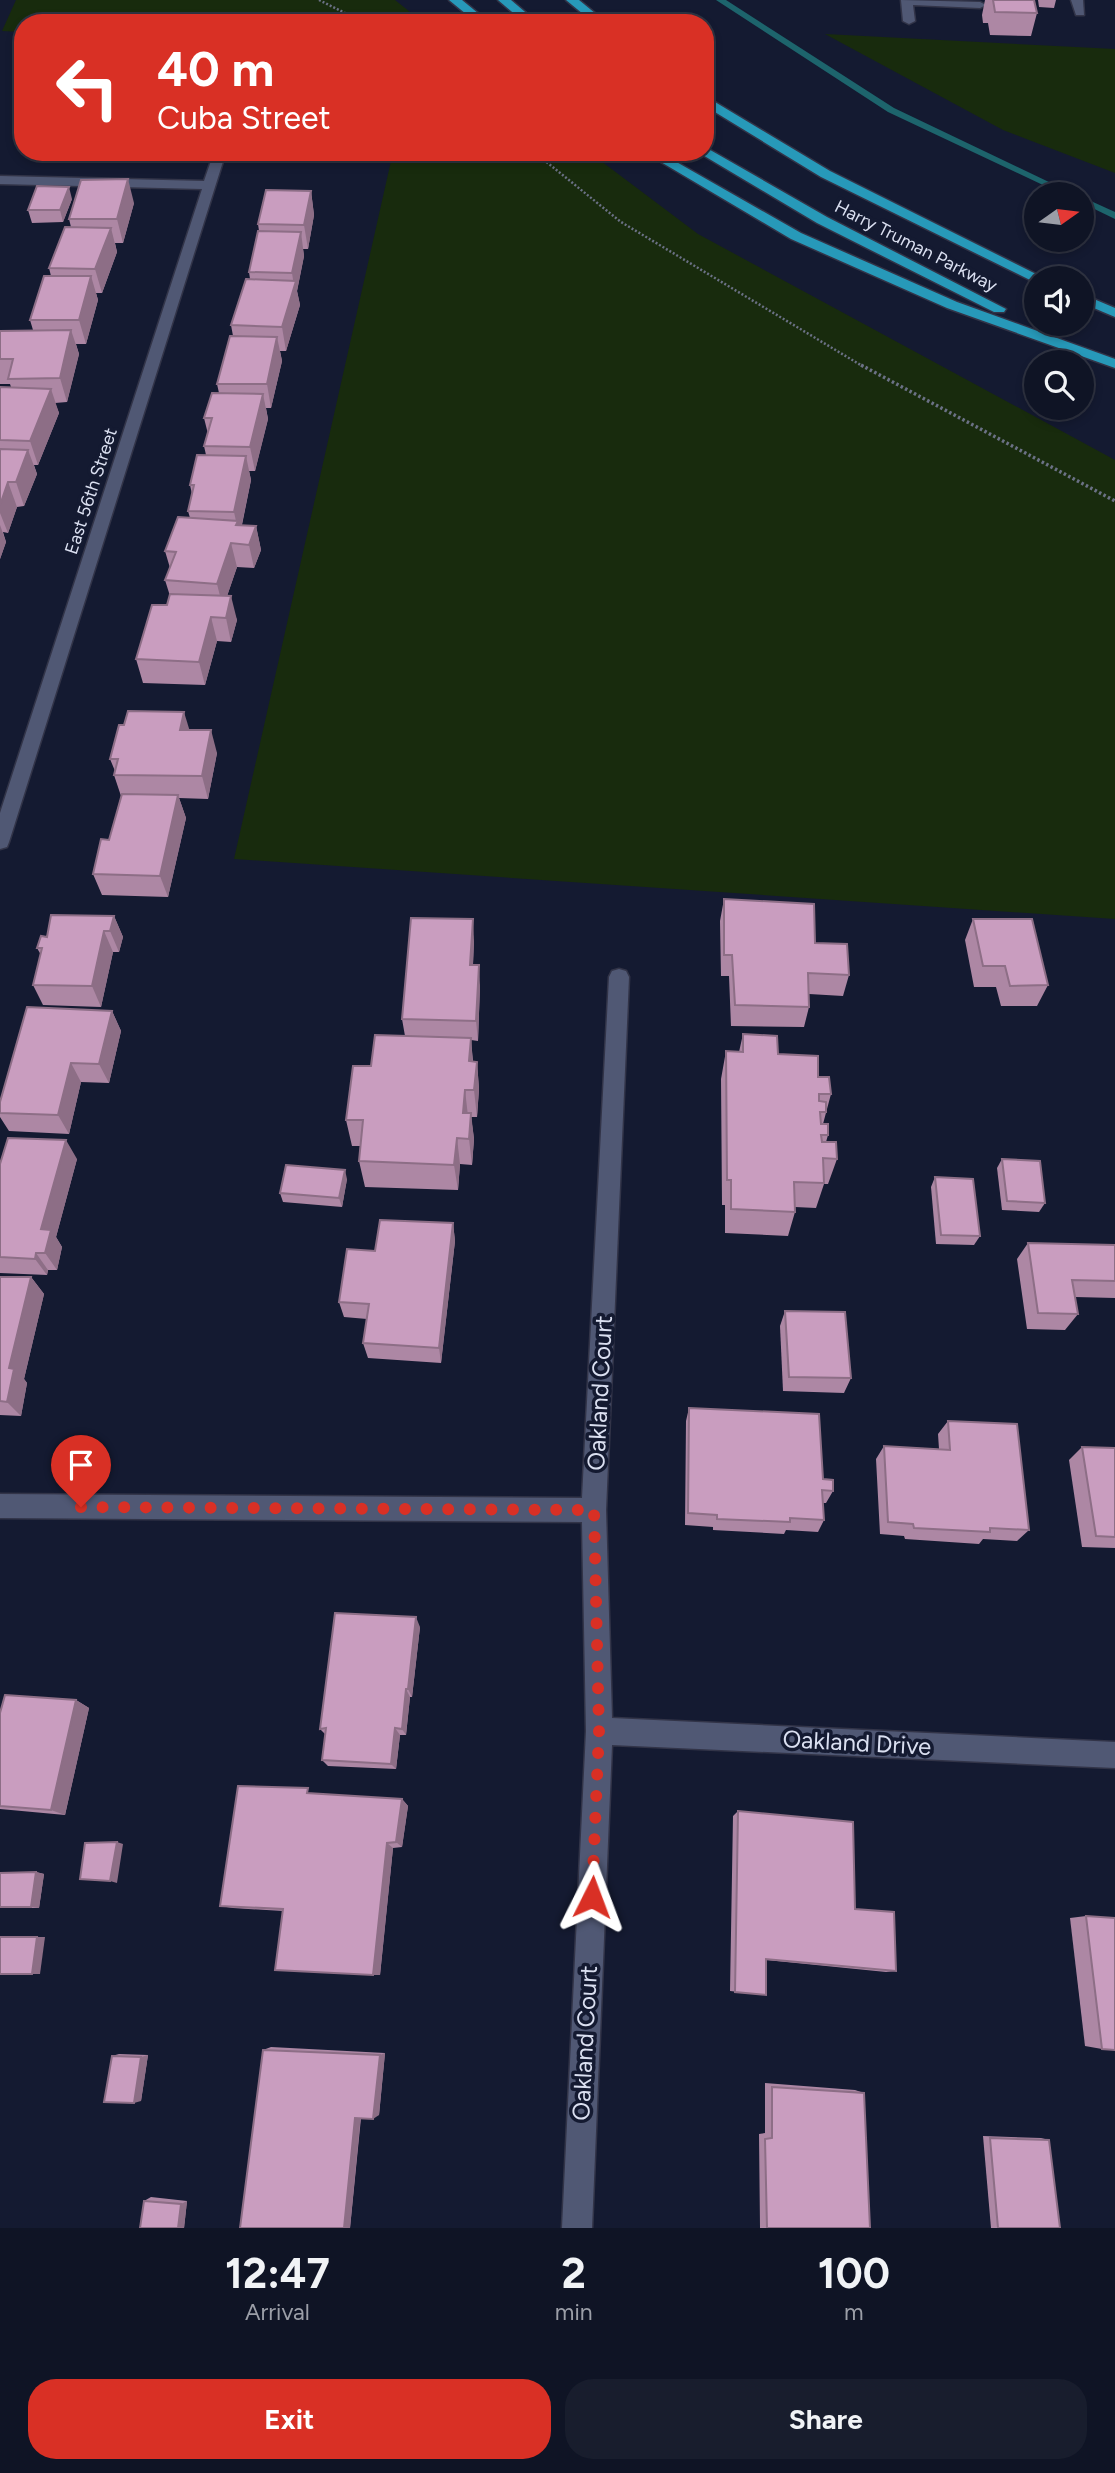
<!DOCTYPE html>
<style>
body{margin:0;font-family:Figtree,sans-serif;background:#181d2d;color:#f1f3f6;height:100vh;display:flex;flex-direction:column;font-size:26px;white-space:nowrap}
*{box-sizing:border-box;margin:0}
p{font-size:23px;color:#9b9ea7}
.icon{flex:none;width:38px;height:38px;fill:none;stroke:currentColor;stroke-width:2;stroke-linecap:round;stroke-linejoin:round}
.map{position:relative;height:2228px;overflow:hidden}
.side{display:flex;flex-direction:column;background:#0f1425;flex:1}
.side>*{flex:none}
.hud{position:absolute;left:14px;top:14px;width:700px;height:147px;border-radius:28px;box-shadow:0 4px 10px #0003,0 0 0 2px #2f3342;background:#d93025;color:#fff;overflow:hidden}
.needle{width:46px;rotate:76deg}
.tools{position:absolute;left:1024px;top:182px;display:grid;gap:14px}
.tools a{display:grid;place-items:center;width:70px;height:70px;border-radius:50%;background:#0f1425;box-shadow:0 4px 10px #0003,0 0 0 2px #2f3342;font-size:35px}
.pin{position:absolute;display:grid;place-items:center;width:60px;height:60px;color:#fff;margin:-72px -30px;border-radius:50% 50% 50% 0;rotate:-45deg;box-shadow:0 0 7px #0007}
.pin .icon{rotate:45deg}
.me{position:absolute;width:77px;margin:-38px;rotate:3deg;stroke-linejoin:round;filter:drop-shadow(0 0 5px #0008)}
.turn{display:flex;align-items:center;gap:24px;height:147px;padding:0 28px;font-size:32px}
.turn .icon{width:91px;height:91px;stroke-width:2.5}
.turn b{display:block;font-size:49px;line-height:60px}
.eta{display:flex;justify-content:space-evenly;align-items:center;height:119px;text-align:center}
.eta b{font-size:42px;font-weight:700;line-height:49px}
.action{display:flex;gap:14px;margin-top:auto;padding:14px 28px}
.action a{flex:1;height:80px;border-radius:28px;background:#d93025;color:#fff;font-size:28px;font-weight:700;line-height:80px;text-align:center}
.action a+a{background:#181d2d;color:#f1f3f6}
.map>svg:first-child{display:block}
.green{fill:#182b0d}
.lines{fill:none;stroke-linecap:round;stroke-linejoin:round}
.stream{fill:#1d646c;fill-rule:evenodd}
.minor-casing{stroke:#323448;stroke-width:3}
.highway-casing{stroke:#323448;stroke-width:3}
.path-far1{stroke:#6b7185;stroke-width:2.5;stroke-dasharray:2 2;stroke-linecap:butt}
.path{stroke:#6b7185;stroke-width:3.5;stroke-dasharray:2.5 2.5;stroke-linecap:butt}
.minor{fill:#505874;fill-rule:evenodd}
.highway{fill:#2799b9;fill-rule:evenodd}
.wall{fill:#ad87a4}
.shaded-wall{fill:#8d6e86}
.building{fill:#c99dbf;stroke:#8d6e86;stroke-width:2}
.route{stroke:#d93025;stroke-width:12;stroke-dasharray:0 21.6}
.labels{text-anchor:middle;stroke-width:7;stroke-linejoin:round;paint-order:stroke}
.far-street-label{font-size:18px;fill:#dadff0;stroke:#141a31}
.near-street-label{font-size:24px;fill:#dadff0;stroke:#141a31}
</style>
<div class="map">
<svg width="1115" height="2228" viewBox="0 0 1115 2228">
<rect width="100%" height="100%" fill="#141a31"/>
<!-- green -->
<g class="green">
<polygon points="16,0 395,0 424,23 23,23 23,32 2,31"/>
<polygon points="825,34 1115,49 1115,173 1003,130"/>
<polygon points="393,152 589,152 698,234 1115,460 1115,919 234,859"/>
</g>
<g class="lines">
<!-- stream -->
<g class="stream">
<polygon points="716,0 726,0 894,108 1074,194 1062,194 888,112"/>
<polygon points="1082,197 1115,212 1115,219 1082,203"/>
</g>
<defs>
<g id="minor">
<polygon points="901,0 980,2 986,5 980,8 913,5 915,21 909,24 903,21"/>
<polygon points="1071,0 1083,0 1084,15 1076,15"/>
<polygon points="214,152 226,152 9,842 7,847 0,849 0,813 202,189 0,184 0,176 204,181"/>
<polygon points="619,969 626,971 629,977 606,1510 612,1718 1115,1742 1115,1768 612,1745 592,2228 562,2228 586,1731 582,1522 0,1518 0,1494 582,1498 609,977 612,971"/>
</g>
<g id="highway">
<polygon points="449,0 462,0 490,23 477,23"/>
<polygon points="498,0 511,0 538,23 525,23"/>
<polygon points="566,0 579,0 607,23 594,23"/>
<polygon points="705,96 830,171 1044,278 1032,281 821,177 705,106"/>
<polygon points="705,147 827,217 1006,309 1004,312 994,312 817,223 701,154 705,152"/>
<polygon points="644,152 659,152 801,233 957,302 1115,359 1115,368 947,308 791,239"/>
<polygon points="1082,294 1115,308 1115,317 1082,303"/>
</g>
</defs>
<!-- minor casing -->
<use href="#minor" class="minor-casing"/>
<!-- highway casing -->
<use href="#highway" class="highway-casing"/>
<!-- path-far1 -->
<g class="path-far1">
<polyline points="319,0 365,23"/>
<polyline points="534,152 621,222 864,367"/>
</g>
<!-- path -->
<polyline class="path" points="861,365 1115,501"/>
<!-- minor -->
<use href="#minor" class="minor"/>
<!-- highway -->
<use href="#highway" class="highway"/>
</g>
<!-- wall -->
<g class="wall">
<polygon points="984,0 1034,0 1037,13 1031,36 990,35 988,23 983,23 982,15 985,0"/>
<polygon points="1038,0 1056,0 1054,8 1039,7"/>
<polygon points="311,191 314,215 308,249 303,249 304,256 297,291 300,305 286,351 280,351 282,361 271,408 266,408 268,419 255,471 249,471 251,480 242,525 256,526 261,550 254,568 237,567 227,596 237,620 231,642 217,641 205,685 143,683 136,659 167,605 170,596 165,580 170,568 165,551 190,518 188,511 192,494 190,485 206,455 204,446 208,434 204,418 219,393 217,384 233,336 231,325 250,279 249,272 259,231 258,224"/>
<polygon points="72,199 63,222 32,223 28,210"/>
<polygon points="134,203 123,243 115,243 117,252 102,293 96,293 98,300 86,344 76,344 79,354 67,402 55,403 59,413 38,465 34,465 37,474 24,506 17,507 8,533 3,532 6,542 0,559 0,387 11,387 10,384 0,384 0,331 33,330 30,320 51,276 49,268 71,227 69,219"/>
<polygon points="189,730 217,753 208,799 179,798 186,818 168,897 102,895 93,874 109,840 121,796 114,775 115,771 110,759"/>
<polygon points="724,899 815,943 849,975 843,996 809,994 809,1007 804,1027 731,1026 729,976 721,976 720,921"/>
<polygon points="114,916 123,937 119,952 113,952 101,1007 43,1005 33,985 41,955 37,948 47,937"/>
<polygon points="973,919 1048,985 1037,1006 1001,1006 996,987 974,987 965,940"/>
<polygon points="474,940 473,965 480,986 478,1041 471,1040 473,1061 477,1062 479,1089 477,1117 471,1117 474,1139 472,1165 460,1164 458,1190 365,1187 359,1161 360,1146 352,1146 346,1120 371,1066 405,1036 402,1019"/>
<polygon points="112,1011 121,1031 109,1083 81,1082 69,1134 9,1131 0,1117 0,1102"/>
<polygon points="743,1034 818,1077 831,1094 823,1124 828,1135 826,1142 837,1159 828,1184 824,1184 816,1208 795,1207 795,1212 788,1236 725,1233 725,1205 722,1205 721,1079 726,1051 739,1052"/>
<polygon points="77,1159 56,1237 62,1247 57,1270 48,1270 47,1275 0,1273 0,1164"/>
<polygon points="1002,1159 1045,1203 1039,1212 1002,1210 997,1168"/>
<polygon points="935,1177 980,1236 974,1245 936,1244 931,1187"/>
<polygon points="347,1179 342,1207 283,1202 280,1193"/>
<polygon points="453,1223 455,1241 441,1363 368,1358 363,1343 367,1319 344,1317 339,1302 375,1251"/>
<polygon points="1028,1243 1115,1245 1115,1298 1075,1297 1078,1314 1065,1330 1027,1329 1017,1259"/>
<polygon points="0,1277 31,1277 44,1294 24,1379 27,1383 21,1416 0,1415"/>
<polygon points="785,1311 851,1378 844,1393 783,1391 780,1326"/>
<polygon points="689,1408 823,1479 833,1491 826,1503 823,1503 824,1520 818,1532 786,1530 784,1534 713,1530 713,1527 685,1525 686,1421"/>
<polygon points="948,1421 1029,1530 1017,1541 983,1539 979,1544 905,1539 904,1536 880,1534 876,1459 884,1446 939,1449 938,1434"/>
<polygon points="1082,1447 1115,1448 1115,1548 1082,1547 1069,1460"/>
<polygon points="420,1627 412,1697 410,1697 406,1735 400,1735 396,1769 328,1766 322,1760 325,1734 320,1729"/>
<polygon points="76,1700 89,1708 65,1815 0,1809 0,1713"/>
<polygon points="316,1794 402,1799 408,1806 402,1847 393,1848 380,1975 373,1975 283,1911 233,1908 220,1906"/>
<polygon points="738,1811 855,1909 896,1971 886,1972 766,1960 766,1995 730,1991 733,1816"/>
<polygon points="36,1872 44,1874 39,1908 0,1908 0,1873"/>
<polygon points="1086,1916 1102,2049 1085,2046 1070,1918"/>
<polygon points="271,2047 385,2053 379,2115 361,2118 350,2228 240,2228 263,2050"/>
<polygon points="119,2054 148,2055 141,2101 112,2056"/>
<polygon points="765,2083 855,2090 864,2093 870,2228 760,2228 759,2134 765,2133"/>
<polygon points="983,2136 1041,2138 1049,2140 1060,2228 991,2228"/>
<polygon points="151,2197 187,2201 184,2228 144,2201"/>
</g>
<!-- shaded-wall -->
<g class="shaded-wall">
<polygon points="128,179 134,203 123,243 117,219"/>
<polygon points="69,187 72,199 63,222 60,210"/>
<polygon points="311,191 314,215 308,249 304,225"/>
<polygon points="111,228 117,252 102,293 95,269"/>
<polygon points="301,232 304,256 297,291 300,305 286,351 282,327 294,286 292,273"/>
<polygon points="91,276 98,300 86,344 79,320"/>
<polygon points="71,330 79,354 67,402 60,378"/>
<polygon points="277,337 282,361 271,408 267,384"/>
<polygon points="51,389 59,413 38,465 30,441"/>
<polygon points="263,394 268,419 255,471 250,447"/>
<polygon points="28,450 37,474 24,506 16,482"/>
<polygon points="246,456 251,480 240,533 241,544 234,512"/>
<polygon points="8,482 17,507 8,533 0,513 0,505"/>
<polygon points="0,525 6,542 0,559"/>
<polygon points="256,526 261,550 254,568 249,545"/>
<polygon points="231,543 237,567 223,608 217,584"/>
<polygon points="231,596 237,620 231,642 226,618"/>
<polygon points="211,617 217,641 205,685 199,662"/>
<polygon points="184,712 191,735 180,730"/>
<polygon points="211,730 217,753 208,799 202,776"/>
<polygon points="178,795 186,818 168,897 160,876"/>
<polygon points="114,916 123,937 119,952 110,931"/>
<polygon points="473,919 474,940 472,986 470,965"/>
<polygon points="104,931 113,952 101,1007 92,986"/>
<polygon points="479,965 480,986 478,1041 476,1021"/>
<polygon points="112,1011 121,1031 109,1083 99,1064"/>
<polygon points="471,1038 473,1066 469,1061"/>
<polygon points="477,1062 479,1089 477,1117 474,1090"/>
<polygon points="71,1063 81,1082 69,1134 58,1115"/>
<polygon points="465,1090 468,1116 466,1139 463,1113"/>
<polygon points="471,1113 474,1139 472,1165 469,1139"/>
<polygon points="457,1138 460,1164 458,1190 454,1165"/>
<polygon points="66,1140 77,1159 56,1237 62,1247 57,1270 45,1253 41,1229"/>
<polygon points="345,1170 347,1179 342,1207 339,1198"/>
<polygon points="453,1223 455,1241 441,1363 439,1348"/>
<polygon points="36,1253 48,1270 47,1275 35,1259"/>
<polygon points="31,1277 44,1294 24,1379 27,1383 21,1416 7,1402 9,1368"/>
<polygon points="416,1617 420,1627 412,1697 408,1689"/>
<polygon points="406,1689 410,1697 406,1735 402,1729"/>
<polygon points="76,1700 89,1708 65,1815 51,1810"/>
<polygon points="395,1728 400,1735 396,1769 391,1764"/>
<polygon points="402,1799 408,1806 402,1847 396,1842"/>
<polygon points="117,1842 123,1844 117,1883 110,1881"/>
<polygon points="387,1843 393,1848 380,1975 373,1975"/>
<polygon points="36,1872 44,1874 39,1908 31,1907"/>
<polygon points="37,1937 45,1937 40,1974 32,1974"/>
<polygon points="385,2053 379,2115 373,2119 380,2055"/>
<polygon points="148,2055 141,2101 134,2103 141,2057"/>
<polygon points="361,2114 350,2228 344,2228 355,2118"/>
<polygon points="187,2201 184,2228 178,2228 181,2204"/>
</g>
<!-- building -->
<g class="building">
<polygon points="993,0 1034,0 1037,13 995,12"/>
<polygon points="128,179 117,219 69,219 81,180"/>
<polygon points="37,186 69,187 60,210 28,210"/>
<polygon points="266,190 311,191 304,225 258,224"/>
<polygon points="65,227 111,228 95,269 49,268"/>
<polygon points="258,231 301,232 292,273 249,272"/>
<polygon points="44,276 91,276 79,320 30,320"/>
<polygon points="246,279 296,281 282,327 231,325"/>
<polygon points="71,330 60,378 8,379 13,359 0,359 0,331"/>
<polygon points="230,336 277,337 267,384 217,384"/>
<polygon points="0,387 51,389 30,441 0,440"/>
<polygon points="212,393 263,394 250,447 204,446 212,418 204,418"/>
<polygon points="0,449 28,450 16,482 8,482 0,505"/>
<polygon points="197,455 246,456 234,512 188,511 194,485 190,485"/>
<polygon points="178,517 238,521 236,525 256,526 249,545 231,543 217,584 165,580 176,552 165,551"/>
<polygon points="170,594 231,596 226,618 211,617 199,662 136,659 152,605 167,605"/>
<polygon points="128,711 184,712 180,730 211,730 202,776 114,775 118,759 110,759 119,725 124,725"/>
<polygon points="122,794 178,795 160,876 93,874 101,839 109,840"/>
<polygon points="724,899 814,904 815,943 847,944 849,975 808,973 809,1007 735,1005 732,955 724,955"/>
<polygon points="51,915 114,916 110,931 104,931 92,986 33,985 42,948 37,948 41,936 47,937"/>
<polygon points="411,918 473,919 470,965 479,965 476,1021 402,1019"/>
<polygon points="973,919 1032,919 1048,985 1010,986 1005,966 983,966"/>
<polygon points="27,1007 112,1011 99,1064 71,1063 58,1115 0,1113 0,1102"/>
<polygon points="743,1034 777,1036 778,1054 818,1056 818,1077 829,1077 831,1094 819,1094 819,1101 826,1102 826,1112 820,1112 821,1124 828,1124 828,1135 821,1135 822,1142 836,1142 837,1159 823,1158 824,1183 794,1182 795,1212 731,1209 731,1180 727,1180 726,1051 743,1052"/>
<polygon points="375,1035 471,1038 469,1061 477,1062 474,1090 465,1090 463,1113 471,1113 469,1139 457,1138 454,1165 359,1161 363,1120 346,1120 353,1066 371,1066"/>
<polygon points="8,1138 66,1140 41,1229 51,1230 45,1253 36,1253 35,1259 0,1257 0,1164"/>
<polygon points="1002,1159 1040,1161 1045,1203 1007,1201"/>
<polygon points="286,1165 345,1170 339,1198 280,1193"/>
<polygon points="935,1177 973,1179 980,1236 941,1235"/>
<polygon points="380,1220 453,1223 439,1348 363,1343 369,1304 339,1302 347,1249 375,1251"/>
<polygon points="1028,1243 1115,1245 1115,1281 1072,1280 1078,1314 1038,1313"/>
<polygon points="0,1277 31,1277 9,1368 14,1369 7,1402 0,1401"/>
<polygon points="785,1311 845,1312 851,1378 789,1377"/>
<polygon points="689,1408 819,1414 823,1479 833,1480 833,1491 822,1490 824,1520 790,1518 790,1522 717,1519 717,1515 688,1513"/>
<polygon points="948,1421 1017,1424 1029,1530 990,1528 990,1532 914,1528 913,1524 888,1522 884,1446 950,1450"/>
<polygon points="1082,1447 1115,1448 1115,1537 1096,1536"/>
<polygon points="335,1613 416,1617 408,1689 406,1689 402,1729 395,1728 391,1764 322,1760 326,1728 320,1729"/>
<polygon points="5,1695 76,1700 51,1810 0,1806 0,1713"/>
<polygon points="238,1786 308,1788 307,1793 402,1799 396,1842 387,1843 373,1975 275,1970 283,1909 220,1906"/>
<polygon points="738,1811 853,1822 855,1909 894,1912 896,1971 766,1959 766,1995 735,1992"/>
<polygon points="117,1842 110,1881 80,1879 85,1843"/>
<polygon points="36,1872 31,1907 0,1907 0,1873"/>
<polygon points="1086,1916 1115,1918 1115,2050 1102,2049"/>
<polygon points="0,1937 37,1937 32,1974 0,1974"/>
<polygon points="263,2050 380,2055 373,2119 355,2118 344,2228 240,2228"/>
<polygon points="112,2056 141,2057 134,2103 104,2102"/>
<polygon points="772,2087 864,2093 870,2228 767,2228 765,2139 772,2138"/>
<polygon points="990,2138 1049,2140 1060,2228 998,2228"/>
<polygon points="144,2201 181,2204 178,2228 140,2228"/>
</g>
<g class="lines">
<!-- route -->
<polyline class="route" points="81,1507 594,1510 599,1731 592,1897"/>
</g>
<g class="labels">
<!-- far-street labels -->
<g class="far-street-label">
<text transform="translate(916 246) rotate(27)" y="6">Harry Truman Parkway</text>
<text transform="translate(91 491) rotate(-72)" y="6">East 56th Street</text>
</g>
<!-- near-street labels -->
<g class="near-street-label">
<text transform="translate(600 1393) rotate(-87)" y="8">Oakland Court</text>
<text transform="translate(857 1743) rotate(3)" y="8">Oakland Drive</text>
<text transform="translate(585 2043) rotate(-87)" y="8">Oakland Court</text>
</g>
</g>
</svg>
<div class="tools">
<a><svg class="needle" viewBox="-14 -14 28 28"><path d="M0-13l5 13h-10z" fill="#e53935"/><path d="M0 13l5-13h-10z" fill="#9b9ea7"/></svg></a>
<a><svg class="icon" aria-label="sound" viewBox="0 0 24 24"><path d="M4 9h4l5-4v14l-5-4H4zM17 9q2 3 0 6"/></svg></a>
<a><svg class="icon" aria-label="search" viewBox="0 0 24 24"><circle cx="10" cy="10" r="6"/><path d="M15 15l6 6"/></svg></a>
</div>
<div class="pin" style="left:81px;top:1507px;background:#d93025"><svg class="icon" aria-label="arrive" viewBox="0 0 24 24"><path d="M6 21V4h12l-3 4 3 4H6"/></svg></div>
<svg class="me" style="left:592px;top:1897px" viewBox="-20 -20 40 40"><path d="M0-17L14 15 0 8-14 15z" fill="#d93025" stroke="#fff" stroke-width="4"/></svg>
<div class="hud">
<div class="turn"><svg class="icon" aria-label="left" viewBox="0 0 24 24"><path d="M17 20v-9H6M10 6l-5 5 5 5"/></svg><div><b>40 m</b>Cuba Street</div></div>
</div>
</div>
<section class="side">
<div class="eta">
<div><b>12:47</b><p>Arrival</p></div>
<div><b>2</b><p>min</p></div>
<div><b>100</b><p>m</p></div>
</div>
<div class="action"><a>Exit</a><a>Share</a></div>
</section>
